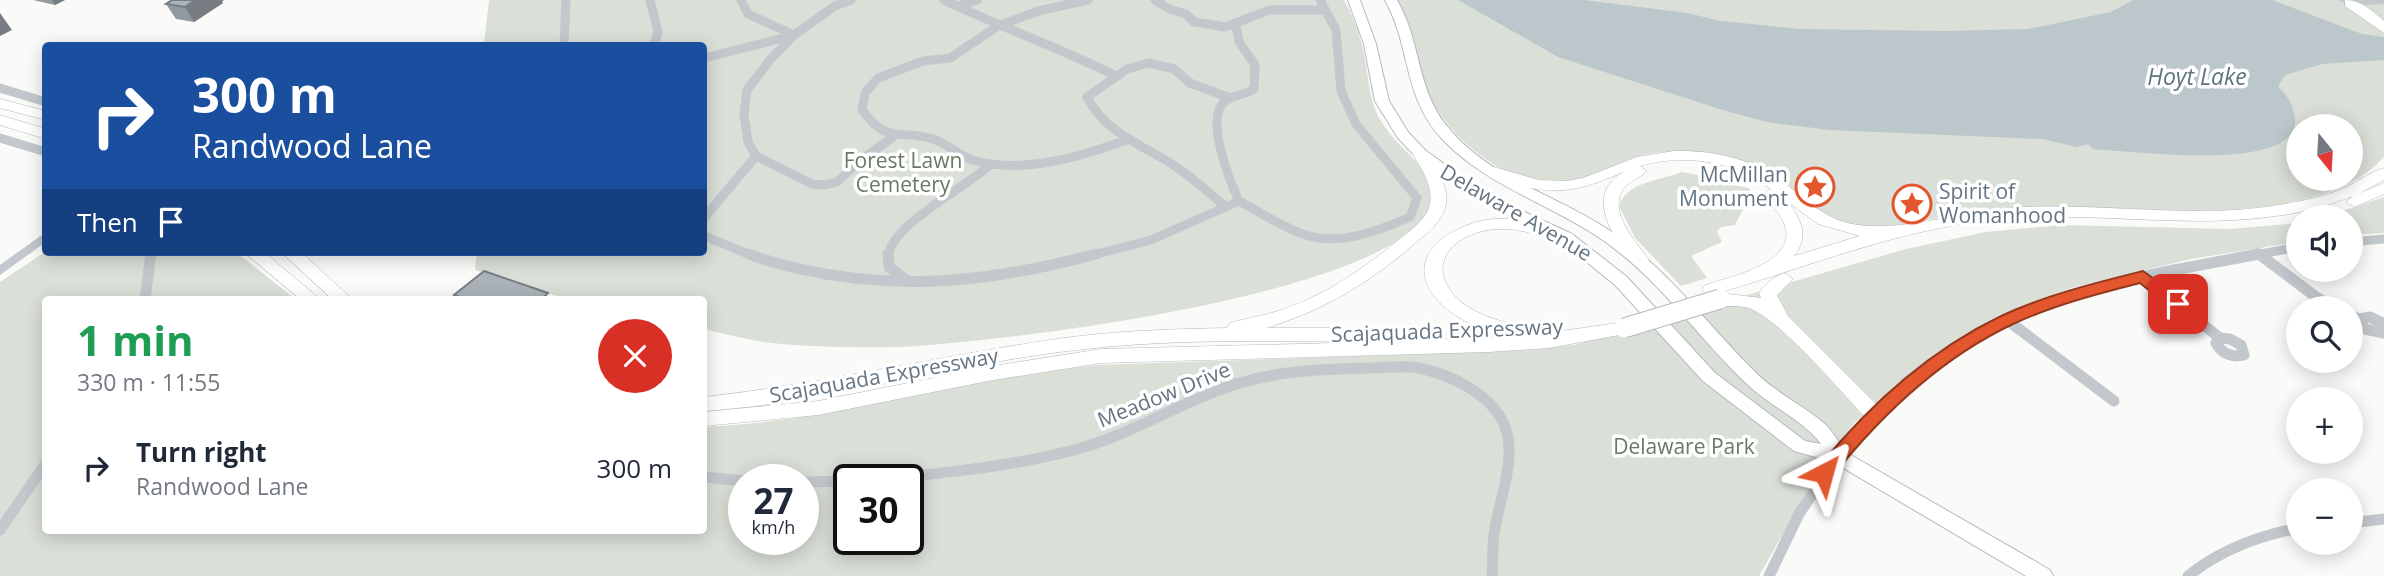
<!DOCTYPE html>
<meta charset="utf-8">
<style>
body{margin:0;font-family:"Open Sans",sans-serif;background:#f2f2f3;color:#1f2937;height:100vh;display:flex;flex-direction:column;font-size:26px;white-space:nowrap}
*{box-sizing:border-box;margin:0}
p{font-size:23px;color:#747a83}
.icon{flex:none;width:38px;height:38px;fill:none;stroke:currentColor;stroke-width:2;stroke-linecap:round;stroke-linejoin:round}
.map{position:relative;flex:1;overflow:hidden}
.panel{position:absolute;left:42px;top:296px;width:665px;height:238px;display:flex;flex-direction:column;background:#fff;border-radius:7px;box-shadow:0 4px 18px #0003}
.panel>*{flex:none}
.hud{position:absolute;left:42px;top:42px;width:665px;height:214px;border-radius:7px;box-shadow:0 4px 18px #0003;background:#1a4fa0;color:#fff;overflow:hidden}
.needle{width:46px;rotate:162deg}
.buttons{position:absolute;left:2286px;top:114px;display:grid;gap:14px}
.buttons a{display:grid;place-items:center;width:77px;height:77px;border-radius:50%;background:#fff;box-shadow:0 4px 18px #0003;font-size:35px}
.speed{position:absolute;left:728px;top:464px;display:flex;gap:14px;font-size:35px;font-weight:700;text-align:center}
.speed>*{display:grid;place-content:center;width:91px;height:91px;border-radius:50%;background:#fff;box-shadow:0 4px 18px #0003;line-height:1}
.speed small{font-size:18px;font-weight:400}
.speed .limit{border:4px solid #111;border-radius:10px;background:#fff;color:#111}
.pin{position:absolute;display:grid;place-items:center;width:60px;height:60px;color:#fff;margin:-30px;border-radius:14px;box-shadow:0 4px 10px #0006}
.me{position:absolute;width:77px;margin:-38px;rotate:39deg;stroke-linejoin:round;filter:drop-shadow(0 0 5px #0008)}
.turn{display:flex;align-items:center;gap:24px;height:147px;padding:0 35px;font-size:32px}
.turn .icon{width:91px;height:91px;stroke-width:2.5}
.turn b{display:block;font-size:49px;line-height:60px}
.then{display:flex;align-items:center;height:66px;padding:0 35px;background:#0003;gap:14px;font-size:26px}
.round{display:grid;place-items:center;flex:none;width:74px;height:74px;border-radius:37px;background:#f2f2f3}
.summary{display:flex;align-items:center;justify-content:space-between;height:119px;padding:0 35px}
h1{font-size:42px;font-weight:700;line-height:52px;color:#1e9e55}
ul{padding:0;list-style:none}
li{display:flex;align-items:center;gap:21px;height:105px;padding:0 35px}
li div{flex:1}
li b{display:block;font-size:26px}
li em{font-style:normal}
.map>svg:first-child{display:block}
.green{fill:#dadfd7;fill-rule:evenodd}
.water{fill:#bbc7cb}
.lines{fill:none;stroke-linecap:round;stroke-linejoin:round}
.primary-casing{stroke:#b5babe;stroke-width:2}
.trunk-casing{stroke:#b4b9bd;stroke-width:1}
.minor-far1{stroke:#c3c8cc;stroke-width:9}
.minor{stroke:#c3c8cc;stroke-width:11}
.tertiary{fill:#c3c8cc;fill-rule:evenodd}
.primary{fill:#fff;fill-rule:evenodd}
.trunk{fill:#fff;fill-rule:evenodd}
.trunk-bridge-casing{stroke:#b4b9bd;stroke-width:21;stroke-linecap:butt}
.trunk-bridge{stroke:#fff;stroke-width:19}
.wall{fill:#929a9f}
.shaded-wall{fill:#777d82}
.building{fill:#aab3b9;stroke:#777d82;stroke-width:2}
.route{fill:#e4572e;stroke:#94391e;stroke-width:2}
.labels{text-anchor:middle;stroke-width:7;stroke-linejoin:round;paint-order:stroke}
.park-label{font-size:21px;fill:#687a64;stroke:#fff}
.poi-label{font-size:21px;fill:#657683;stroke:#fff;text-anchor:end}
.street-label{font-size:21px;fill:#657683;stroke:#fff}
.water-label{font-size:23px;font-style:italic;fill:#60757c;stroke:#fff}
</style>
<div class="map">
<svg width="2384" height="576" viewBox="0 0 2384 576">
<rect width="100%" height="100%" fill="#fafaf8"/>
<!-- green -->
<g class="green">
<path d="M489,0H1344C1355,19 1363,43 1366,65C1369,82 1370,100 1378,116C1386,130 1396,142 1408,153C1421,166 1436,183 1431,203C1408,295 986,344 898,347C861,348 807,347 771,343C748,340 726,334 704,329V299H567L475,270L477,252H704V46L484,44Z"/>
<path d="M1398,0H2384V157C2312,238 2111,201 2011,209C1988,210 1966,213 1943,217C1909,223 1878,233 1843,225C1822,220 1792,190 1771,179C1755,171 1697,152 1679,152C1659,151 1637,154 1619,164C1611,168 1603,175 1594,178C1566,188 1533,183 1506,171C1472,155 1434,117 1424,81C1416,53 1412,26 1398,0ZM2298,126H2350V178H2298Z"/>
<path d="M1682,172L1698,175L1705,180L1749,188L1756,198L1747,202L1735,225L1721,227L1717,231L1722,242L1691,256L1707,278L1681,286L1635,238L1619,206C1627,181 1660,181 1682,172Z"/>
<polygon points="2384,197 2384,233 2350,235 2350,217 2326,217"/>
<path d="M2298,223V242L2191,259L2071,288L1999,315L1936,353L1854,423L1811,485L1759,576H0V282L45,252H236L295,299H46V530H704V427C837,421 965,378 1098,365L1507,351L1574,345L1906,249L1986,232L2060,225L2230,229ZM744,480H803V539H744ZM849,480H908V539H849Z"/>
</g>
<!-- water -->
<path class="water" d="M1458,0H1584L1687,13L1721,21L1800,29L1945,31L2028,29L2111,12L2133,0H2272L2362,34L2384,37V60L2322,64L2285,75L2278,87C2288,95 2294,107 2295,120C2297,173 2135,151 2103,150L2093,149L2088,144L2077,147L2042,139L1830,130L1767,122L1726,111L1558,57Z"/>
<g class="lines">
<defs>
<path id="primary" d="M1348,0H1360L1376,44L1389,101L1408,132L1425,150L1484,193L1572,234L1627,277L1715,373L1805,441L1821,444C1805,421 1768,405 1747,384C1694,334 1655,272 1592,233C1543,202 1484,183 1443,140C1402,97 1412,49 1385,0H1397C1423,45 1415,91 1451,131C1490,177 1554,195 1604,227C1666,265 1706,324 1757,374C1778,394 1804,406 1826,425C1833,432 1839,443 1844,451L2050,570L2053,576H2026L1833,462L1794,451L1703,381L1615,285L1562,242L1474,199L1415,156L1398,138L1375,101L1364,44Z"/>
<g id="trunk">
<path d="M2345,0C2361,0 2373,11 2384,21V33L2345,6Z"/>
<polygon points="0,99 46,111 46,120 0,108"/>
<polygon points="0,115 46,129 46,139 0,125"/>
<path d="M1420,148C1430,151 1437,167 1441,177C1446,187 1448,198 1445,208C1440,224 1426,234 1414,244C1370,283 1322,311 1266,328H1420L1426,330L1429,335L1425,340L1510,337C1483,329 1454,321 1435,297C1401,254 1456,222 1494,219C1521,216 1548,226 1573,234L1575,238L1567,244C1544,237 1522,228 1498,229C1454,231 1420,266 1461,302C1480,317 1504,322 1526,328L1527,336L1624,322L1630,323L1633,328L1630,333L1549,348L1488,352L1101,363L993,380L818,415L704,426V412L818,401L993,366L1101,349L1374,342C1269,341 1164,338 1060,352C941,367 824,403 704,411V397C823,384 939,356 1057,339C1113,331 1170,329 1227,328L1230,323C1247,318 1264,316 1281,310C1324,296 1361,270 1396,242C1407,233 1424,222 1429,208C1435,188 1422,169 1412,153Z"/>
<path d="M1674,151C1711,150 1750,158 1780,180C1802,196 1824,219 1852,224C1903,233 1956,212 2008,208C2098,201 2191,220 2279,205C2302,201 2325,197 2346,187C2359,181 2370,172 2384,168V180L2360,193L2384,183V194L2354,207L2346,202L2353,196C2328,205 2303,213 2276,216C2186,229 2095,211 2004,219C1902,227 1809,267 1711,295L1705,293L1702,289L1705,285C1730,277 1797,263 1785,226C1781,213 1770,205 1763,194L1771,189C1734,161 1684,153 1640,166L1647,171C1640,179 1627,181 1622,191C1609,215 1637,242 1649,260L1640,266C1631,263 1627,254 1621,247C1604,221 1591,189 1625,171C1568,197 1547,195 1488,176L1486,172L1494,167L1539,180L1567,181L1583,178L1637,157ZM1788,202L1818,224L1860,236L1794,256C1809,237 1802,220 1788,202Z"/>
<polygon points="244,252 264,252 320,299 300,299"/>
<polygon points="281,252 301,252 352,299 332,299"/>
<path d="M1784,273L1793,279L1777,295L1788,316L1882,410L1885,415L1882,420L1875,422L1868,420C1840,391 1785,324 1751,309C1739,303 1719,311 1711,299L1720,293L1761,298L1759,293C1764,285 1775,276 1784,273Z"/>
</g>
</defs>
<!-- primary casing -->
<use href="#primary" class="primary-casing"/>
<!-- trunk casing -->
<use href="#trunk" class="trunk-casing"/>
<!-- minor-far1 -->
<g class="minor-far1">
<polyline points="650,0 658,32 654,46"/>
<polyline points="741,0 748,14 794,35"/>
<polyline points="851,0 835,6 794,35 769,61 747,90 744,114 748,142 756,156 812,184 825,185 837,182 862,159 893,137"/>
<path d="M944,0C1000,27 1058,47 1114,75"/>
<path d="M1088,0L1038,11L998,26L950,58L923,61L878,78L865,93L862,110C888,145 898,129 933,139C948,144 960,157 976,161C1025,174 1083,156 1129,139"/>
<polyline points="1155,0 1169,9 1186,14 1194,22 1225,27 1269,10 1324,10"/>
<polyline points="959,6 977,0"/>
<path d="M1236,25L1239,42L1255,65L1254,89C1245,95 1232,95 1224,102C1205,120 1230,181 1239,201"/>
<polyline points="564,46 566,0"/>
<polyline points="704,58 791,36"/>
<polyline points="0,88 46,102"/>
<polyline points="0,138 46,152"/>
<path d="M1226,207C1209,193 1193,178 1175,166C1144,146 1104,132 1087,97L1127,69L1149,63L1174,69L1190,83L1230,98"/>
<polyline points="704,218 756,156"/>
<polyline points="704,236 753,256"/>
<polyline points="2350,242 2384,239"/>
<polyline points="2257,253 2261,256"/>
<polyline points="150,256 151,252"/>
<path d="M888,256C892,224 967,187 991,164"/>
<path d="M1089,256L1151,240L1239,201C1260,212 1280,226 1303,234C1338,247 1378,231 1410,217L1417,198L1356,124L1341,91L1336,30L1320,0"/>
<polyline points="2250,256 2298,247"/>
</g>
<!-- minor -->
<g class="minor">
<path d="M749,254C765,261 783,265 800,269C902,292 996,281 1096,254"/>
<polyline points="888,254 889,267 906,280"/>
<polyline points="2259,254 2316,297 2336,308"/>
<polyline points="2143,277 2220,338"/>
<polyline points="145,299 151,254"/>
<polyline points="2350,315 2359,319 2365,329 2384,333"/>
<polyline points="2359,319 2370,317 2384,324"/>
<polyline points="2007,320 2114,401"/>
<path d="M2220,338L2230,339L2241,345L2244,355C2232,358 2222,354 2216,343Z"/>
<path d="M1875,415C1897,397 1918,377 1941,359C2031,290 2151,275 2259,254"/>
<polyline points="704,477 744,481"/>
<path d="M875,480C942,473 1009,467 1074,450C1132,435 1183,400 1240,383C1283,370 1328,369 1371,368C1387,368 1404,365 1419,368C1449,374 1487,392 1502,420C1520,453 1499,499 1494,534C1492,548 1493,562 1492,576"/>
<polyline points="803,482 849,481"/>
<polyline points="2350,523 2384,519"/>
<polyline points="0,530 46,463"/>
<polyline points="1769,576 1799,514 1838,456"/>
<path d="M2188,576C2220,550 2258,536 2298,528"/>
</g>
<!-- tertiary -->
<g class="tertiary">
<polygon points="2339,0 2384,0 2384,4 2350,6"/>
<polygon points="46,232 46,242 0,275 0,265"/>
<polygon points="1875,410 1880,411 1882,415 1880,419 1843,460 1838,461 1833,460 1831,456 1833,452 1870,411"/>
</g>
<!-- primary -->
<use href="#primary" class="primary"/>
<!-- trunk -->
<use href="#trunk" class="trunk"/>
<defs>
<polyline id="trunk-bridge" points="1624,328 1720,299"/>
</defs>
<!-- trunk-bridge casing -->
<use href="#trunk-bridge" class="trunk-bridge-casing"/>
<!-- trunk-bridge -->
<use href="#trunk-bridge" class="trunk-bridge"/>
</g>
<!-- wall -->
<g class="wall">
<polygon points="33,0 65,0 55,5"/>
<polygon points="172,0 224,0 222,1 223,3 194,22 176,19 166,4"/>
</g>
<!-- shaded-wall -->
<g class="shaded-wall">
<polygon points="52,0 65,0 55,5"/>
<polygon points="195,0 224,0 222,1 223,3 194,22 185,7"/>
<polygon points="0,13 12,30 0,36"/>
</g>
<!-- building -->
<g class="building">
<polygon points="172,0 195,0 185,7 166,4"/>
<polygon points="484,271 548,293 544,297 549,299 465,299 454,295"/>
</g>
<!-- route -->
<path class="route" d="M2143,271L2183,300L2186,304L2183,309H2172L2140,283C2097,294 2054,305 2013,324C1941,358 1880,416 1831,478L1824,480L1818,478L1815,473L1818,468C1868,406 1929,351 2001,316C2046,295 2095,283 2143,271Z"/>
<!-- icons -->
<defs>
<symbol id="sight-ring" viewBox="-11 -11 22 22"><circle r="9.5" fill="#fff" stroke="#e4572e" stroke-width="1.5"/><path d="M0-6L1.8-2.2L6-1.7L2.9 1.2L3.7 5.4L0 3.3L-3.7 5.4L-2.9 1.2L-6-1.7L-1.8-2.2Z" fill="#e4572e"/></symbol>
</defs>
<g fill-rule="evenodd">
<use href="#sight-ring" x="1793" y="165" width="44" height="44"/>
<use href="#sight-ring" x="1890" y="182" width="44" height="44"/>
</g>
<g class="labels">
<!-- park labels -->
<g class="park-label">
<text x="903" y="168">Forest Lawn<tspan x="903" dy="24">Cemetery</tspan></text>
<text x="1684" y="454">Delaware Park</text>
</g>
<!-- poi labels -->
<g class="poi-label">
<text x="1788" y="182">McMillan<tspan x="1788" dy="24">Monument</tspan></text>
<text x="1939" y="199" text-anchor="start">Spirit of<tspan x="1939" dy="24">Womanhood</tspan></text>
</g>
<!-- street labels -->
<g class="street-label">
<text transform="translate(1516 213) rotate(30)" y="7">Delaware Avenue</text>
<text transform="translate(1447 331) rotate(-2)" y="7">Scajaquada Expressway</text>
<text transform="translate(884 376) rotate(-10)" y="7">Scajaquada Expressway</text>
<text transform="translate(1164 395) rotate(-22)" y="7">Meadow Drive</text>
</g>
<!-- water labels -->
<g class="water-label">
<text x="2197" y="85">Hoyt Lake</text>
</g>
</g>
</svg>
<div class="buttons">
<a><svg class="needle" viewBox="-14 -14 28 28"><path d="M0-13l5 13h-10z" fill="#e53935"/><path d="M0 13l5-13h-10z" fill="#747a83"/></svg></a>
<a><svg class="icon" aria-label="sound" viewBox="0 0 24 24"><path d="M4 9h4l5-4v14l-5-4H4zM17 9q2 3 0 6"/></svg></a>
<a><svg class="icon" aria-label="search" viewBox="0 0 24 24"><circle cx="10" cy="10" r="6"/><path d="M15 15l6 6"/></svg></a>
<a>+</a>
<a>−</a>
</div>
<div class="speed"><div>27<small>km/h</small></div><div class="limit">30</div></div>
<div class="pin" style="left:2178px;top:304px;background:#d93025"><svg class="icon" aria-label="arrive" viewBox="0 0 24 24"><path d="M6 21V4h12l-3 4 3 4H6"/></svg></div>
<svg class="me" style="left:1824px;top:473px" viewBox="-20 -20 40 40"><path d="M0-17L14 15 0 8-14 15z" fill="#e4572e" stroke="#fff" stroke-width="4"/></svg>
<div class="hud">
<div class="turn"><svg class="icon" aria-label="right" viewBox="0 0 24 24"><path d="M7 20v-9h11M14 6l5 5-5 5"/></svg><div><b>300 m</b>Randwood Lane</div></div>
<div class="then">Then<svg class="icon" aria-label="arrive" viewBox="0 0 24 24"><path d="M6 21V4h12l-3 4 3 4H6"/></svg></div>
</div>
<section class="panel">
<div class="summary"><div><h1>1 min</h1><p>330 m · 11:55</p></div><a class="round" style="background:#d93025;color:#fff"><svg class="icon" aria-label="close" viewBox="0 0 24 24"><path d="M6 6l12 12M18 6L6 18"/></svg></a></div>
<ul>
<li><svg class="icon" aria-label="right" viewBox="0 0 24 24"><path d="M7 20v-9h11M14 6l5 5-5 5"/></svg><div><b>Turn right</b><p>Randwood Lane</p></div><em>300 m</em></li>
</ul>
</section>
</div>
